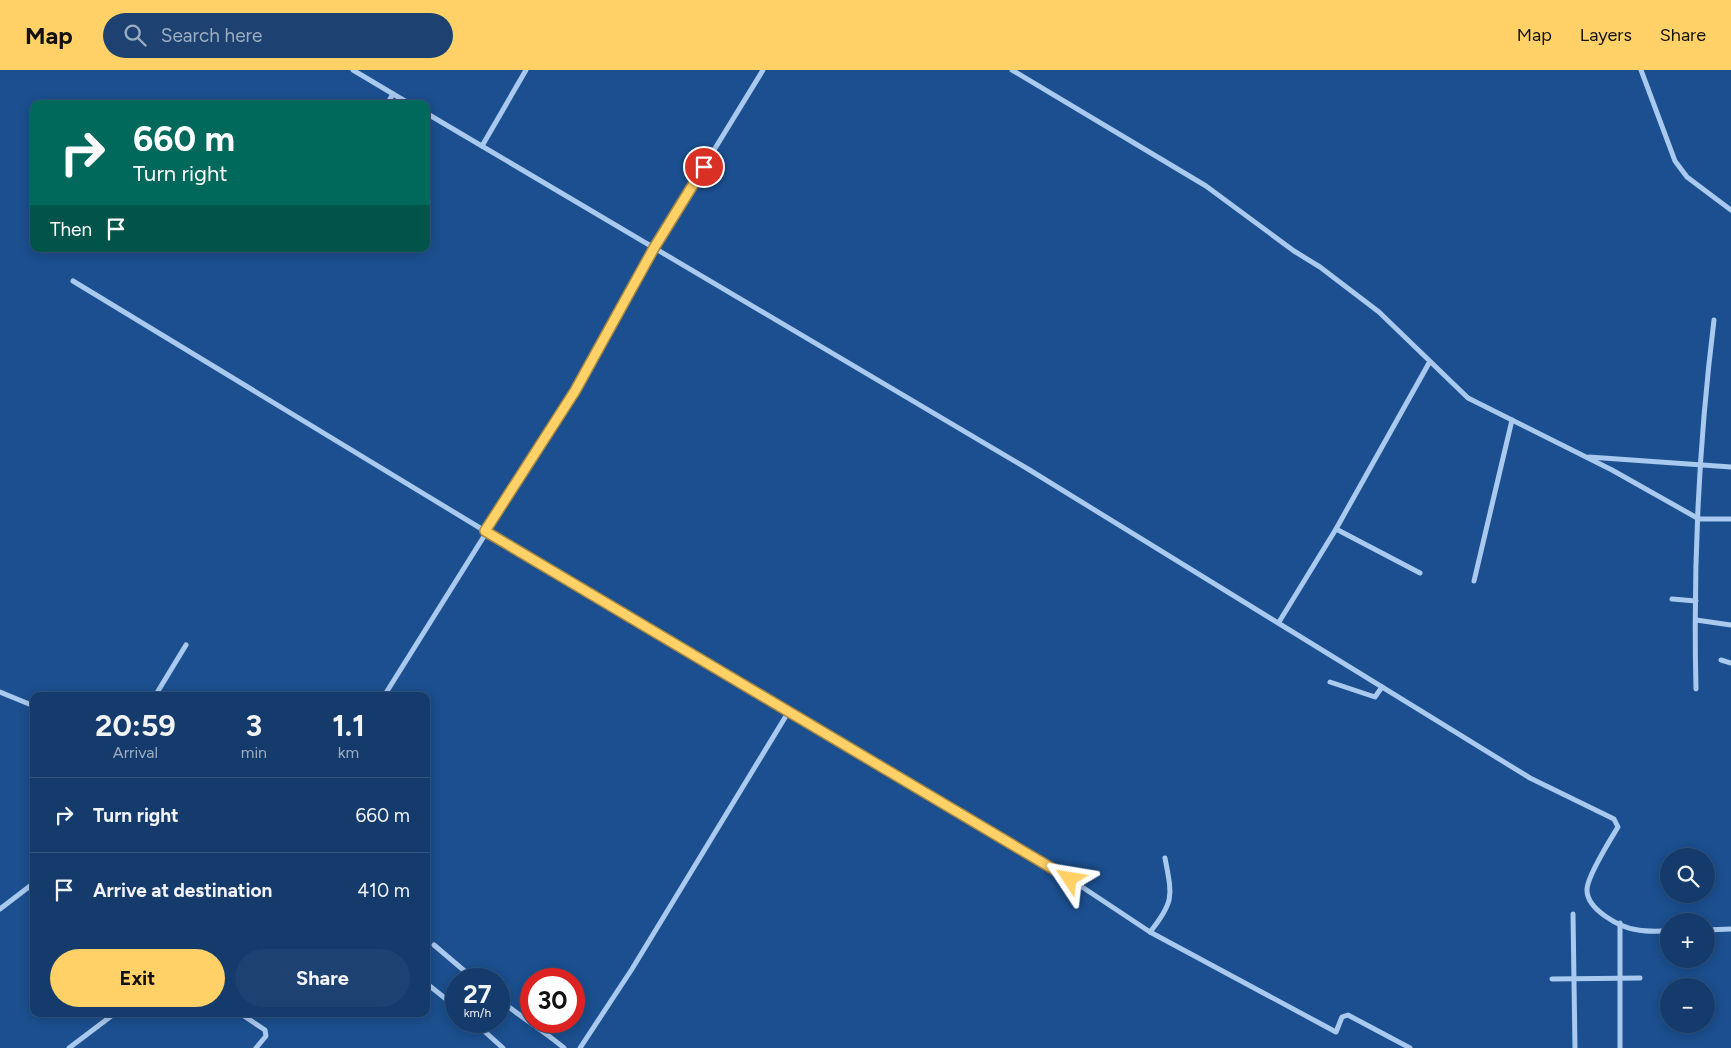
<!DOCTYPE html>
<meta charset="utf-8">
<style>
body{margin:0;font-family:Figtree,sans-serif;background:#1d4271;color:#f1f3f6;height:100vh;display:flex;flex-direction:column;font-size:19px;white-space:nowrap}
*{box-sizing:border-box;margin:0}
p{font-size:16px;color:#9dadc1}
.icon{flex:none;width:28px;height:28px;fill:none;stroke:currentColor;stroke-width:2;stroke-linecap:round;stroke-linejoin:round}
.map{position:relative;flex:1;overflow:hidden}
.details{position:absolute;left:30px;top:622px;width:400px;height:325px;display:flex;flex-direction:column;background:#143b6b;border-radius:10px;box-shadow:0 2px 12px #0003,0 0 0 1px #33557e}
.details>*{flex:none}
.top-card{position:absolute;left:30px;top:30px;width:400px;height:152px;border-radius:10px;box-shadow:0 2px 12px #0003,0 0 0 1px #33557e;background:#00695c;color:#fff;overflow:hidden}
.controls{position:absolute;left:1660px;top:778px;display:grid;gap:10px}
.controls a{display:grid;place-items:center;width:55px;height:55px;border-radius:50%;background:#143b6b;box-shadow:0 2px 12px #0003,0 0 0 1px #33557e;font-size:25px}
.speed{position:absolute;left:445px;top:898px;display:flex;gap:10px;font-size:25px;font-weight:700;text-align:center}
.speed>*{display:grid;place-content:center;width:65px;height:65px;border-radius:50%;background:#143b6b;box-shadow:0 2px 12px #0003,0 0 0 1px #33557e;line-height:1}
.speed small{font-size:12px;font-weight:400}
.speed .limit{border:8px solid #d22;background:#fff;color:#111}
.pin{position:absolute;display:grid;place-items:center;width:42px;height:42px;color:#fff;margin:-21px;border:2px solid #fff;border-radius:50%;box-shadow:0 1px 5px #0007}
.me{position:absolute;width:55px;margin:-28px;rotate:303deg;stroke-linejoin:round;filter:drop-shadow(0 0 4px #0008)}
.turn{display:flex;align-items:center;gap:18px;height:105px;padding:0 20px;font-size:22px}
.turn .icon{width:65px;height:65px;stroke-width:2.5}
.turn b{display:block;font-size:35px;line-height:42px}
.then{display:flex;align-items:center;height:48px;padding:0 20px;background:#0003;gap:10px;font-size:19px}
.eta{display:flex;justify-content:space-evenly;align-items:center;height:85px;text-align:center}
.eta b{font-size:30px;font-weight:700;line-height:35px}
.cta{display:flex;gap:10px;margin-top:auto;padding:10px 20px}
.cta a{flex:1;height:58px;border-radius:30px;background:#ffd166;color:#111;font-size:20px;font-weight:700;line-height:58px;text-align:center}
.cta a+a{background:#1d4271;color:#f1f3f6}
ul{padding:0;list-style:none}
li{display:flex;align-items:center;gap:15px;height:75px;padding:0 20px;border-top:1px solid #33557e}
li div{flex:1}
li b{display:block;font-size:19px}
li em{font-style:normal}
header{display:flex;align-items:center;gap:30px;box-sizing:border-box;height:70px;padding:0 25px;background:#ffd166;color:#111}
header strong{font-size:24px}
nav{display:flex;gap:28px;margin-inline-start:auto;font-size:18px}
.search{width:350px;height:45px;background:#1d4271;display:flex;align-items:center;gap:12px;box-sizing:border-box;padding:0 18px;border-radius:28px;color:#9dadc1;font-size:19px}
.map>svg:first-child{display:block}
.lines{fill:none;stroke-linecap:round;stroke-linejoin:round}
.minor{stroke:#a9c9ee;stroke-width:5}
.route-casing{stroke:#a68842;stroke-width:12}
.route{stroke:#ffd166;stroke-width:9}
</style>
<header>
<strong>Map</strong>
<div class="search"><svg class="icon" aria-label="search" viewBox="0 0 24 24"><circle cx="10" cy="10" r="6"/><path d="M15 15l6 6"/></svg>Search here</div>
<nav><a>Map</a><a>Layers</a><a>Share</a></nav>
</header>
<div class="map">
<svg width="1731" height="978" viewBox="0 0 1731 978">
<rect width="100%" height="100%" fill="#1b4f8f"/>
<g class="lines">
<!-- minor -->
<g class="minor">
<polyline points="353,0 410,34"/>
<polyline points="1012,0 1206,116 1294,181 1320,197 1379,242 1468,328 1612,400 1699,449 1731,449"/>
<polyline points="1641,0 1675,91 1687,107 1731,140"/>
<polyline points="387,34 393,24"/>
<path d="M426,43L1028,399L1530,708L1614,749L1618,757C1610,770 1588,805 1587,819C1586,839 1620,858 1638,860C1648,862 1659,861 1669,861"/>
<polyline points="482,76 526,0"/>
<polyline points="73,211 485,461 1055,799 1150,862 1336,962 1342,947 1348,945 1410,978"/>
<polyline points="1589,387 1731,397"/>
<polyline points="1336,459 1420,503"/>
<polyline points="1474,511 1512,350"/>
<polyline points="1672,529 1696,531"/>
<polyline points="1696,550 1731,555"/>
<polyline points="1279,552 1336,459 1429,293"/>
<polyline points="1721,590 1731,593"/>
<polyline points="1330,612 1375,627 1382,617"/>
<path d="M1696,619C1693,497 1699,371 1714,250"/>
<polyline points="0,622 34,636"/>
<polyline points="155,626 186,575"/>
<polyline points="384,626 575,321 654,178 763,0"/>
<polyline points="0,839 34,813"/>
<polyline points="1573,844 1575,978"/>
<polyline points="1620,853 1620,978"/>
<polyline points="1706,860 1731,859"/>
<path d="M1150,862C1175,831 1172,825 1165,788"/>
<polyline points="434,875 474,909"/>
<polyline points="1552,909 1640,908"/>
<polyline points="426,913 456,937"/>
<path d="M499,929C520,947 543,960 564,978"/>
<polyline points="241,944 265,960 266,966 256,978"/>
<polyline points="473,951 503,978"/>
<polyline points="69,978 114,944"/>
<polyline points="580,978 632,899 789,641"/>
</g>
</g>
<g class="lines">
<defs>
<polyline id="route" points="704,97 654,178 575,321 485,461 1070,809"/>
</defs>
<!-- route casing -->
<use href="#route" class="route-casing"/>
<!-- route -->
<use href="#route" class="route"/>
</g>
</svg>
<div class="controls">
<a><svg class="icon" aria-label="search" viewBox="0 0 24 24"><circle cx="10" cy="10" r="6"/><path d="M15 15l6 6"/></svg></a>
<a>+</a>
<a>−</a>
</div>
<div class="speed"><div>27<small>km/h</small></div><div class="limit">30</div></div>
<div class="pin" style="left:704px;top:97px;background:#d93025"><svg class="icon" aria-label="arrive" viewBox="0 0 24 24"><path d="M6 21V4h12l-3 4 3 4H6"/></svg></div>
<svg class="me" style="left:1070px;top:809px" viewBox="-20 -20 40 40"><path d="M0-17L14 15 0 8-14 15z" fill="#ffd166" stroke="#fff" stroke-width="4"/></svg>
<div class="top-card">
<div class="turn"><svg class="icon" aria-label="right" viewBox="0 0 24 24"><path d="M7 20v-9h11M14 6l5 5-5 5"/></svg><div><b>660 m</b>Turn right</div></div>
<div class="then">Then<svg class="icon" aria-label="arrive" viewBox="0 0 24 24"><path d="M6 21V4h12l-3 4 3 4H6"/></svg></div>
</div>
<section class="details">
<div class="eta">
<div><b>20:59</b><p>Arrival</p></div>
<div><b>3</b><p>min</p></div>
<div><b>1.1</b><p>km</p></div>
</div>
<ul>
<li><svg class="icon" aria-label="right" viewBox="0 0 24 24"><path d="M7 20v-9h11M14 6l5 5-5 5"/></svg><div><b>Turn right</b></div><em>660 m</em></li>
<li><svg class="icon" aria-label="arrive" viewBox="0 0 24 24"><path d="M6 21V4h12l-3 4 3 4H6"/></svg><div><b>Arrive at destination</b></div><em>410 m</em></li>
</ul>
<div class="cta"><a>Exit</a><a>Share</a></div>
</section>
</div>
